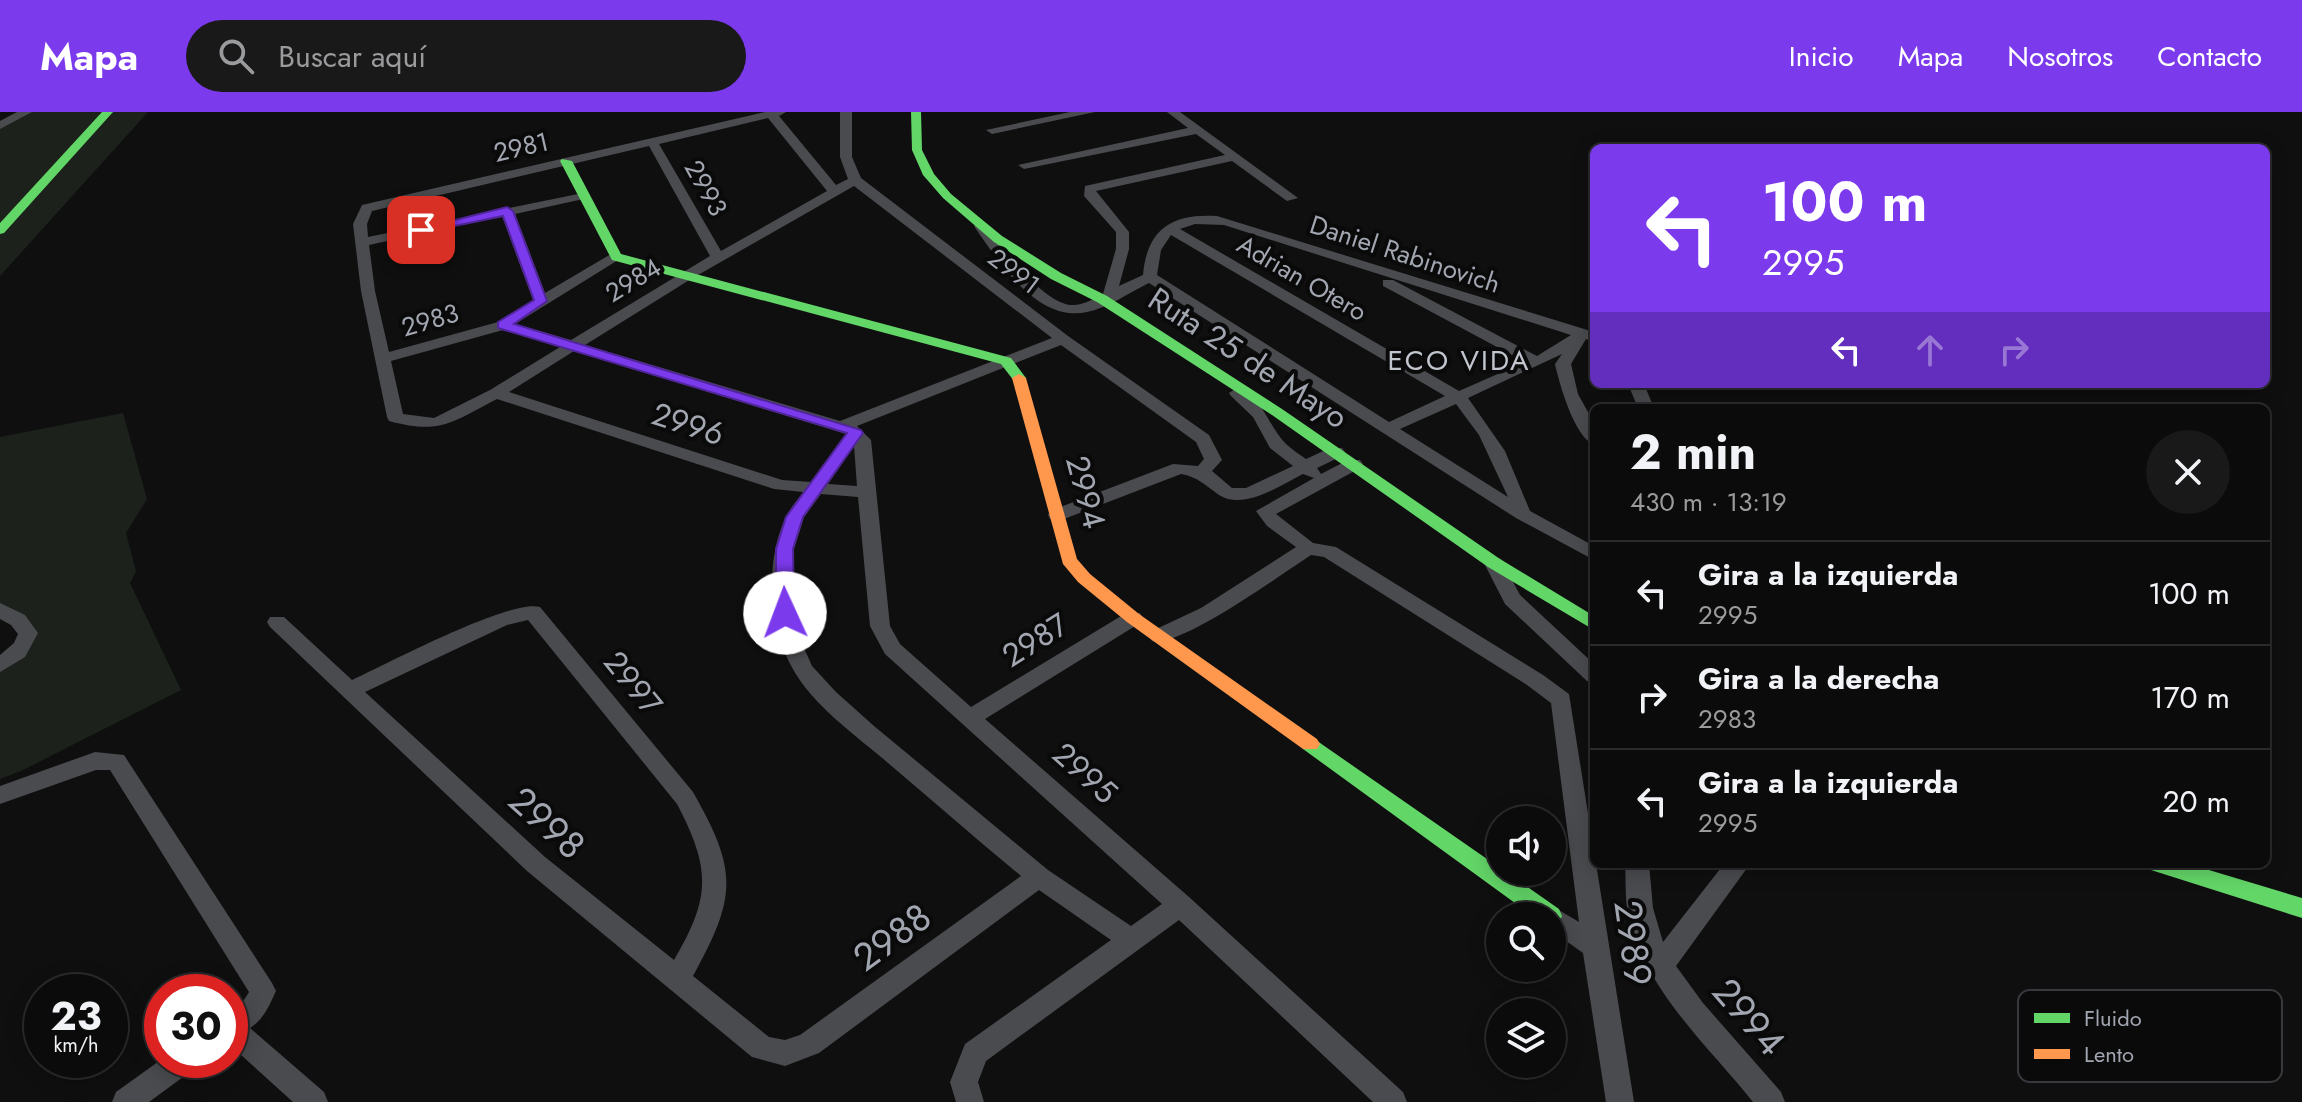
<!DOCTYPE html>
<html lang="es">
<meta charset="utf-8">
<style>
body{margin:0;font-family:Jost,sans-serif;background:#19191a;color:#f1f3f6;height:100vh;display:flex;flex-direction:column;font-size:30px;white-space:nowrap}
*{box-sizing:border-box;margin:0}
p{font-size:26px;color:#9a9b9d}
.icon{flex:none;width:44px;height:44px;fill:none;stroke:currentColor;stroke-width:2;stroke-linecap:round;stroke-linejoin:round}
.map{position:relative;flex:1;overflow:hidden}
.side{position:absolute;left:1590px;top:292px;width:680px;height:464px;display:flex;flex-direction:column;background:#0b0b0c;border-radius:12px;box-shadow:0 4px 20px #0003,0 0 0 2px #2b2b2d}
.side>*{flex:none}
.guide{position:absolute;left:1590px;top:32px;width:680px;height:244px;border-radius:12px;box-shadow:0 4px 20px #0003,0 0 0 2px #2b2b2d;background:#7c3aed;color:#fff;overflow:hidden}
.controls{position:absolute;left:1486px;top:694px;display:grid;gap:16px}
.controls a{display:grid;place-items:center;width:80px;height:80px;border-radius:50%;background:#0b0b0c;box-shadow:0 4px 20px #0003,0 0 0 2px #2b2b2d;font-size:40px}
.speed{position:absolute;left:24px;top:862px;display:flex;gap:16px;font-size:40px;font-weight:700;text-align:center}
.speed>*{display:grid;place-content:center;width:104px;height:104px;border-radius:50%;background:#0b0b0c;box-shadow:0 4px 20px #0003,0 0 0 2px #2b2b2d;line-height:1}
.speed small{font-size:20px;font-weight:400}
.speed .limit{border:12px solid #d22;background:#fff;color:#111}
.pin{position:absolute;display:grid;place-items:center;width:68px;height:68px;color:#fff;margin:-34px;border-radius:16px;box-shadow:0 4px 12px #0006}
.me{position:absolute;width:88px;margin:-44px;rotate:358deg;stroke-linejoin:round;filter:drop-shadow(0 0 6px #0008)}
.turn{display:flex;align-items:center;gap:28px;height:168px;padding:0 40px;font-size:36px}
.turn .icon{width:104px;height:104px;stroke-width:2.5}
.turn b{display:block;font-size:56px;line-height:68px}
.lanes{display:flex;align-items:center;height:76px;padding:0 40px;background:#0003;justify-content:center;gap:40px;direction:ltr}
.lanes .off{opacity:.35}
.round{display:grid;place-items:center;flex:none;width:84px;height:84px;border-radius:42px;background:#19191a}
.overview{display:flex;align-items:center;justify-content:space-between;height:136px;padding:0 40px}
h1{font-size:48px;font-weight:700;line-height:60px}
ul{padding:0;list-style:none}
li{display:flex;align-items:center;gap:24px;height:104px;padding:0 40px;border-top:2px solid #2b2b2d}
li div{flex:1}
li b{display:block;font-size:30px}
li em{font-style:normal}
header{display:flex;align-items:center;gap:48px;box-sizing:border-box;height:112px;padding:0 40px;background:#7c3aed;color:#fff}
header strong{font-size:38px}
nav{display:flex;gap:44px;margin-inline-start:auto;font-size:28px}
.search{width:560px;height:72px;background:#19191a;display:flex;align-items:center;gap:20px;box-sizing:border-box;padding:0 28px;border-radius:44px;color:#9a9b9d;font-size:30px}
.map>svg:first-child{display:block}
.green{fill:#1c211c}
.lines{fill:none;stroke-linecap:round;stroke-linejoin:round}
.street{fill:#4a4b4e;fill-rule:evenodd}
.fast{fill:#63d668;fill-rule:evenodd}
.slow{fill:#ff974d;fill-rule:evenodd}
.route{fill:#7c3aed;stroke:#51269a;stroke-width:2}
.labels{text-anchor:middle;stroke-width:8;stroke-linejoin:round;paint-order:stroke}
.far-street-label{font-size:26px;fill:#a1a6b0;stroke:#0a0a0b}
.far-neighbourhood-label{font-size:28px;letter-spacing:2px;fill:#c1c5cd;stroke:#0a0a0b}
.street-label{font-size:32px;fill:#a1a6b0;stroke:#0a0a0b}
.near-street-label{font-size:38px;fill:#a1a6b0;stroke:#0a0a0b}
.key{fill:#0a0a0b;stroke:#37393d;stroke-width:2}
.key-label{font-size:22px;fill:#a1a6b0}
</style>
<header>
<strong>Mapa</strong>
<div class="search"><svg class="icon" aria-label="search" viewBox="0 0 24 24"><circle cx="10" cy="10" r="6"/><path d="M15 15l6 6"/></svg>Buscar aquí</div>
<nav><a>Inicio</a><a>Mapa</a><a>Nosotros</a><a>Contacto</a></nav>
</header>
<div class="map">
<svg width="2302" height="990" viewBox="0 0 2302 990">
<rect width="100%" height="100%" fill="#0f0f10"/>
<!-- green -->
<g class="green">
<polygon points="26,0 148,0 0,164 0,14"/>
<polygon points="123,301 147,387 126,421 136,459 130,471 181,578 21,659 0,667 0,553 26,531 0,498 0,325"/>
</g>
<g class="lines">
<!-- street -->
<g class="street">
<polygon points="17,0 32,0 0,17 0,9"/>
<path d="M765,0H786L779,4L836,73L848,67L840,45V0H852V45L861,66L1068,224L1209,323L1222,348L1212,359L1232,376H1246L1293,354L1270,336L1253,305L1231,284L1229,281L1237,276C1263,284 1268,314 1285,331C1291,337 1299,342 1306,347L1330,336H1342L1345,340L1342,344L1317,356L1321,362L1348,348H1360L1363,352L1360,356L1276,402L1313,431L1336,435L1543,563L1569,582L1634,990H1606L1583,841L1552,819V804H1540L1543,797L1552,794L1579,810L1551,591L1527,573L1324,445L1311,443C1283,461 1179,537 1152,529L1149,524L1152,519L1201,496L1296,435L1267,414L1256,399L1314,366L1303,362C1281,373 1244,399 1219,383C1205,373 1198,365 1181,362L1064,407H1050L1048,403L1050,399L1173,352L1198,354L1204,347L1196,330L1061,233L857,314L871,328L890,514L900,532L971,595L1126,501H1140L1143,506L1140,511L985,607L1189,785L1403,980L1407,990H1373L1179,808L986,949L978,970L984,990H956L950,970L965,932L1111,828L1039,778L819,941L785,954L752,945L527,759L270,515L267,510L270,505H284L352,568C387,552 509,487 540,495L693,680C738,759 737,784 693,864L769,925L785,928L800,923L1021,764C974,725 928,685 881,645C851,620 814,593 794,559C769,517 764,450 786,405C790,396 798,388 803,380L774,377L497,287C452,310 441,323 389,309L387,305L361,179L353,112L362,93ZM768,6L827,79L721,139L659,32ZM649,34L710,144L571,228L515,212L623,145L611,142L545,181L515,102L588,86V80L368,125L367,112L372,99ZM854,74L1052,226L840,309L585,233L691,167ZM502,104L533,188L498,210L389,240L375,179L369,133ZM503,218L560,235L490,278L434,306L403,302L391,249ZM574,239L846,322L811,370L782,368L509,280ZM854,334L857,374L828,372ZM821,382L858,385L870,514L885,542L1162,792L1131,814L1048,758L874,614L836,580L812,554L797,520L793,483L794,437L804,405ZM528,508L677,692C711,757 711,785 674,848L545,745L365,580L507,513Z"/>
<polygon points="1070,0 1095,0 992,22 986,18"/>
<path d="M1167,0H1180L1298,86L1287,89L1232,49L1096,79L1129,120V137L1119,174L1143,163C1147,117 1172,101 1217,104L1594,220V230L1586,227L1571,252L1578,282L1594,311V332C1575,327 1559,271 1555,252L1562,242L1468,286L1505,339L1530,399L1594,434V448L1516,406L1149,171C1130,180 1108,196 1087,200C1037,211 998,149 974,114L976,111H986C1002,134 1043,193 1073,193C1084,193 1093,187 1103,182L1116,137V120L1084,84L1085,74L1225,43L1196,22L1024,57L1018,53L1188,16ZM1195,112L1224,113L1571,223L1537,244L1393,168H1383V174L1525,250L1459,279L1180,117ZM1171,123L1445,284L1389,310L1157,163L1161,138ZM1456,292L1479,323L1508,385L1400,317Z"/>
<polygon points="1628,272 1644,272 1654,296 1638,296"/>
<polygon points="1494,445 1501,447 1520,483 1594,552 1594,572 1587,569 1505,492 1484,451"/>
<polygon points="0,491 25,503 38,521 25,545 0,560 0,543 14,531 18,522 11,513 0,507"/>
<path d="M95,640L124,643L272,871L276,879C269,894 264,907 250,916L324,980L328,990H293L230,933V900L242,891L249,880L110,658H96L0,692V674Z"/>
<path d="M1625,752H1649L1653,796L1663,830L1724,752H1750L1676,854L1703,891L1781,980L1785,990H1753C1705,930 1641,875 1627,795C1625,781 1626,766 1625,752Z"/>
<polygon points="162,947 198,948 194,957 149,990 112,990 116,980"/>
</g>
<!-- fast -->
<g class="fast">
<polygon points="102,0 113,0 4,121 0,122 0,111"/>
<polygon points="911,0 921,0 922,38 934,62 951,82 1002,124 1061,161 1107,184 1282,297 1500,447 1594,504 1594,518 1488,455 1272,303 1097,190 1051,167 994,130 943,86 923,63 912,38"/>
<polygon points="562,47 572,49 621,142 1011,246 1026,266 1019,270 1014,269 1001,252 612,148 560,49"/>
<polygon points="1310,624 1500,756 1500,760 1506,760 1559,797 1562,804 1559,811 1552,813 1552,804 1533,804 1303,637 1300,632 1303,627"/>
<polygon points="2148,752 2189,752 2302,786 2302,806 2151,758"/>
</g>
<!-- slow -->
<polygon class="slow" points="1019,262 1026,266 1077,447 1090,462 1139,502 1317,627 1320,632 1317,637 1303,637 1127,510 1078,470 1063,452 1012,266"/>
</g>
<!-- route -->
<polygon class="route" points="507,95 513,99 547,189 514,212 861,318 863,321 803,405 793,437 794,501 792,506 785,508 776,501 776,437 786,405 847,321 498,216 498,210 534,188 503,104 421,121 415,118"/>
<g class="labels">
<!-- far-street labels -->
<g class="far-street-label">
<text transform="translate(521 35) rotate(-13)" y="9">2981</text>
<text transform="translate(706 76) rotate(61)" y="9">2993</text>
<text transform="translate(1405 142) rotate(18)" y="9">Daniel Rabinovich</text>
<text transform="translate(1014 159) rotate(37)" y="9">2991</text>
<text transform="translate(1302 166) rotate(30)" y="9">Adrian Otero</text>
<text transform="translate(633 168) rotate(-31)" y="9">2984</text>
<text transform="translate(430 208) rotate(-16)" y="9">2983</text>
</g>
<!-- far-neighbourhood labels -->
<g class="far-neighbourhood-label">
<text x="1459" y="258">ECO VIDA</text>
</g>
<!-- street labels -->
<g class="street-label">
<text transform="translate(1248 246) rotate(33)" y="11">Ruta 25 de Mayo</text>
<text transform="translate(688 312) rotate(18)" y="11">2996</text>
<text transform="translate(1086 380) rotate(75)" y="11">2994</text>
<text transform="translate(1035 528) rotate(-32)" y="11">2987</text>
<text transform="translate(633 571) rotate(51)" y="11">2997</text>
<text transform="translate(1085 661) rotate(42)" y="11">2995</text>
</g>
<!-- near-street labels -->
<g class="near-street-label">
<text transform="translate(547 711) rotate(42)" y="13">2998</text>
<text transform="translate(892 825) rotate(-36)" y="13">2988</text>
<text transform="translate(1633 831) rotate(82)" y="13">2989</text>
<text transform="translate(1749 905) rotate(49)" y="13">2994</text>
</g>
</g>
<!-- legend -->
<rect x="2018" y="878" width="264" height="92" rx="12" class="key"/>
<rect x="2034" y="901" width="36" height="10" fill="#63d668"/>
<rect x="2034" y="937" width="36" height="10" fill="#ff974d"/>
<g class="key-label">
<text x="2084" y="914">Fluido</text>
<text x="2084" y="950">Lento</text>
</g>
</svg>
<div class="controls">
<a><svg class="icon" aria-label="sound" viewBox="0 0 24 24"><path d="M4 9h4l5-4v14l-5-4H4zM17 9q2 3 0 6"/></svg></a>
<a><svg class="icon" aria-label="search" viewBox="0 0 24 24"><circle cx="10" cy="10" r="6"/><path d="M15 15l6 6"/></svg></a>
<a><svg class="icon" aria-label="layers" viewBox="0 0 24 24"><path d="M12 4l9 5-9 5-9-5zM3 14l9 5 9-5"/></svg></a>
</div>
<div class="speed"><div>23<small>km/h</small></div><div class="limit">30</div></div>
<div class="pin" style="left:421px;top:118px;background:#d93025"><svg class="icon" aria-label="arrive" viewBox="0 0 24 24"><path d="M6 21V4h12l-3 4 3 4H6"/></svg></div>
<svg class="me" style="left:785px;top:501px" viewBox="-20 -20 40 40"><circle r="19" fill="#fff"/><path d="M0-13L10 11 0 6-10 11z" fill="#7c3aed"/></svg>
<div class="guide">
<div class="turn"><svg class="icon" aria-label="left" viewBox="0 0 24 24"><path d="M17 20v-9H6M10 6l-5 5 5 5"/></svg><div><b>100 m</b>2995</div></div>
<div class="lanes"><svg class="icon" aria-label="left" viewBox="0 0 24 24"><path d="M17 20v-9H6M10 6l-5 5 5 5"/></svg><svg class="icon off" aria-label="ahead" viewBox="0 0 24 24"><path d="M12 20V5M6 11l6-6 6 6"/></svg><svg class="icon off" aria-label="right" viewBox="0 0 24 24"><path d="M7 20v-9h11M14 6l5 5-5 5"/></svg></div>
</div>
<section class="side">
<div class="overview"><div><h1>2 min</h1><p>430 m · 13:19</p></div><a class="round"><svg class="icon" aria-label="close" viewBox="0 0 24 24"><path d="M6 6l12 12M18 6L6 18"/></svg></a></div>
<ul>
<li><svg class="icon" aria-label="left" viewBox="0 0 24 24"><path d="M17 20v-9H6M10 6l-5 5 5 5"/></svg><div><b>Gira a la izquierda</b><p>2995</p></div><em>100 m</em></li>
<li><svg class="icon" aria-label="right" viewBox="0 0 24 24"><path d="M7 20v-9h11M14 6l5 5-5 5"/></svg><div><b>Gira a la derecha</b><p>2983</p></div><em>170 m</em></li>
<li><svg class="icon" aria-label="left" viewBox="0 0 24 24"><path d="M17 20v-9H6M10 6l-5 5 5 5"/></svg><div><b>Gira a la izquierda</b><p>2995</p></div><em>20 m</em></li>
</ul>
</section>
</div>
